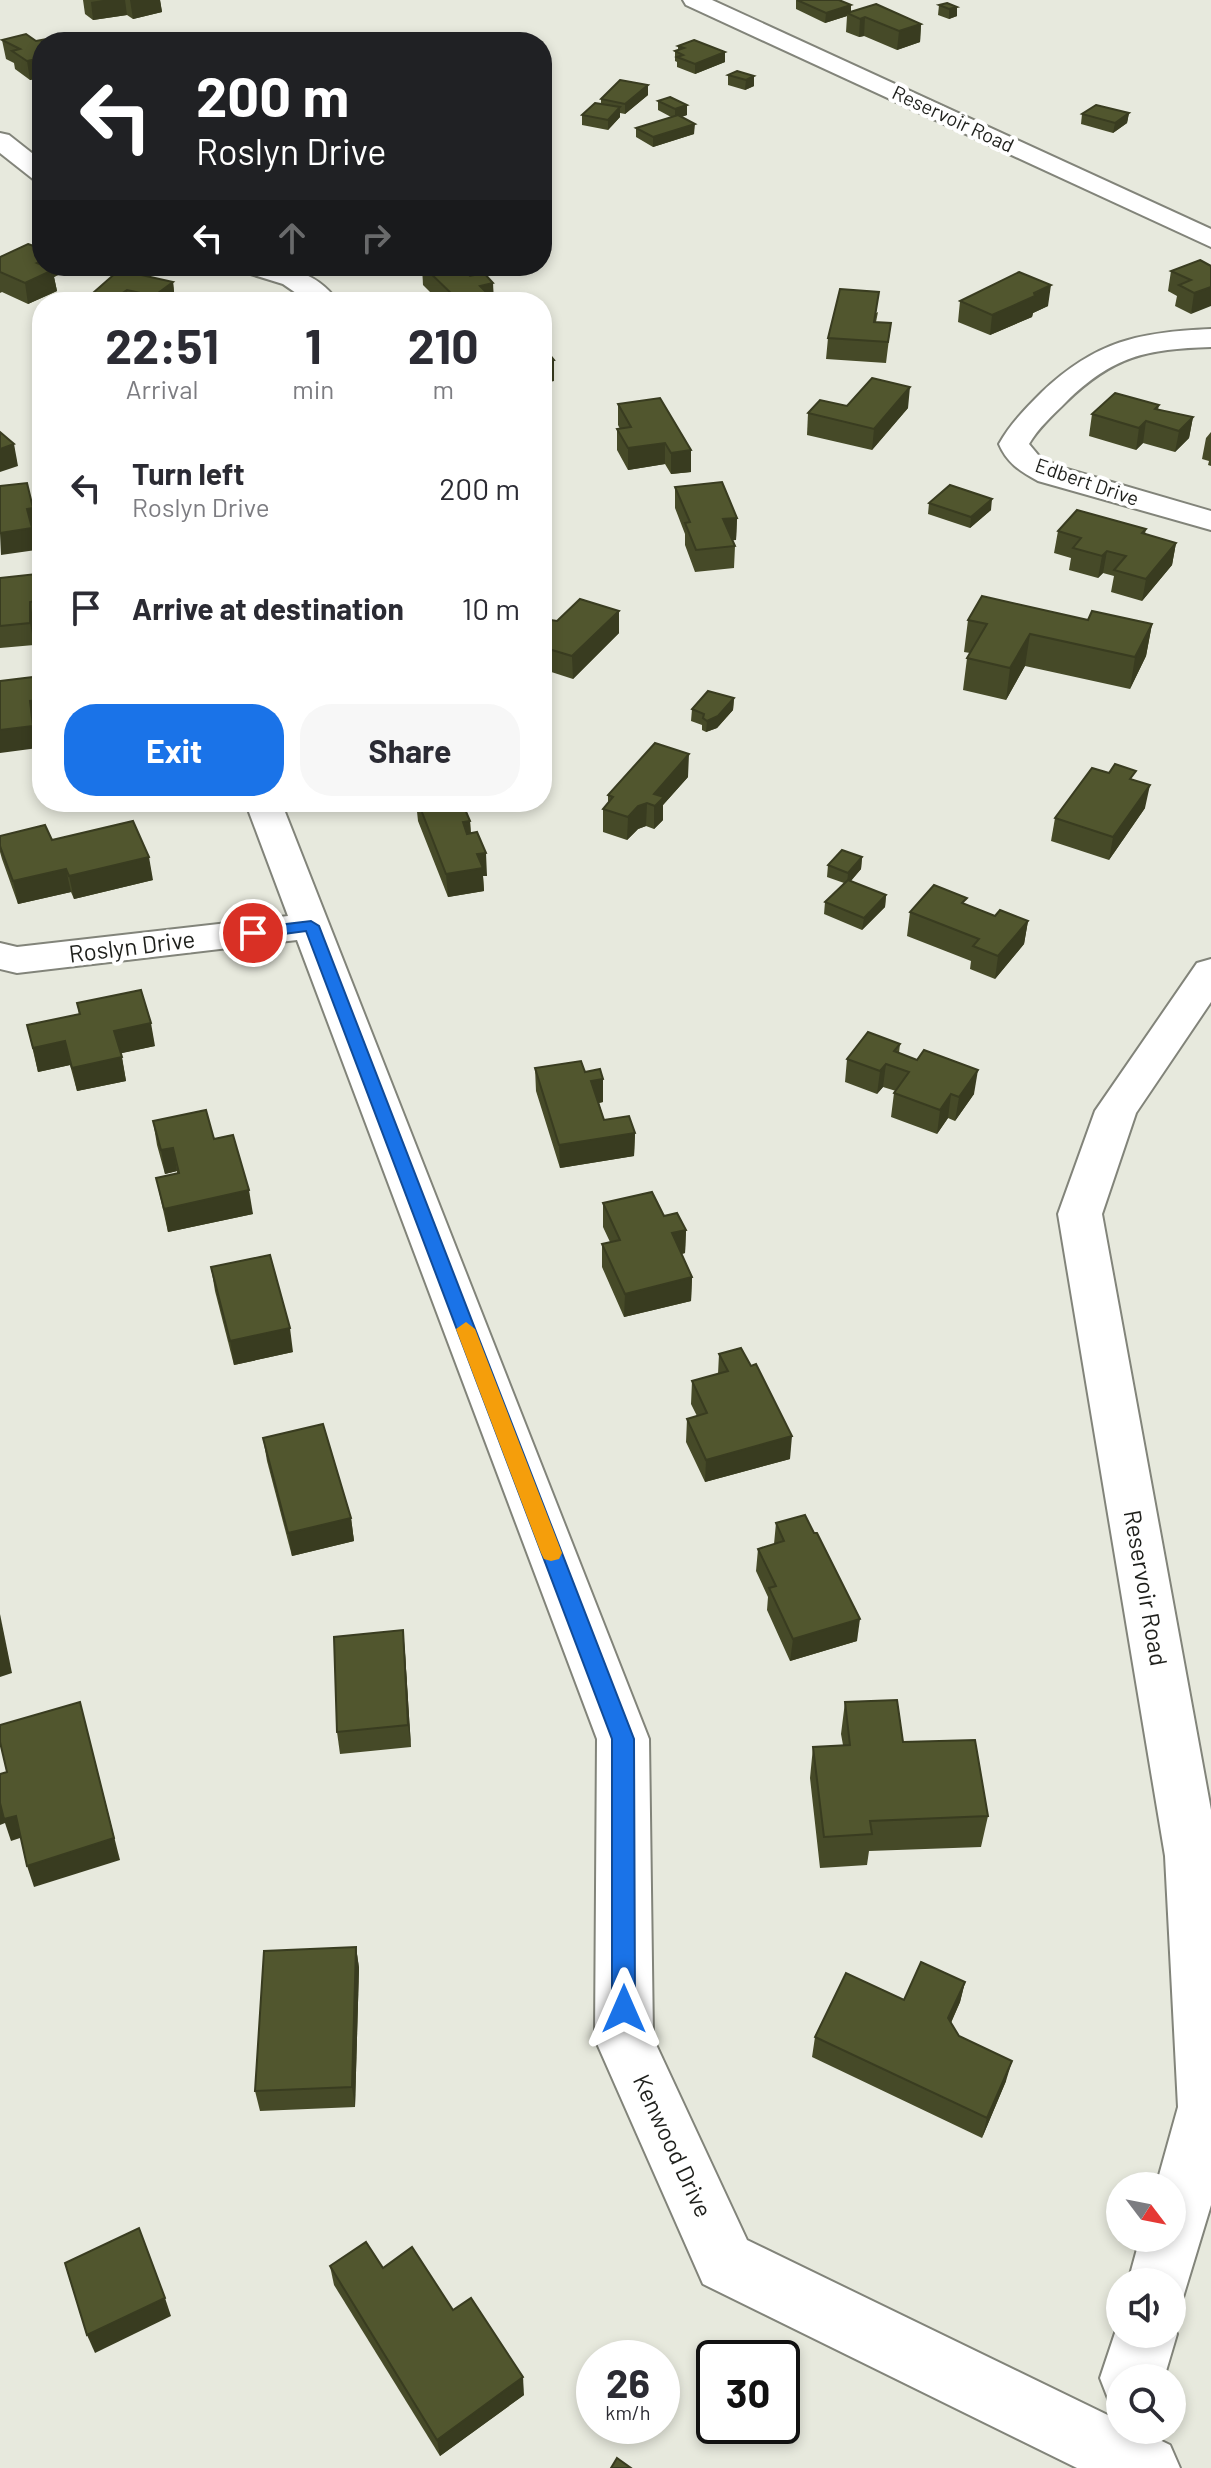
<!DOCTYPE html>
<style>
body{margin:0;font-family:Barlow,sans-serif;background:#f7f7f7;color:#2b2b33;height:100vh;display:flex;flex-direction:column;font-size:30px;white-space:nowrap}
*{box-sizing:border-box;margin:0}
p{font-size:26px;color:#7c7c81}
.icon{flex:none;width:44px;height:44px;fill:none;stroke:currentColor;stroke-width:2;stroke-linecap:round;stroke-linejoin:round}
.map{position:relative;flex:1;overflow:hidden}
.drawer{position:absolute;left:32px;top:292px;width:520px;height:520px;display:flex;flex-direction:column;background:#fff;border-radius:32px;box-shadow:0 4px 12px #0003}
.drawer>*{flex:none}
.hud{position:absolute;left:32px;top:32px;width:520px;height:244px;border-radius:32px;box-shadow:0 4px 12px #0003;background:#202124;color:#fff;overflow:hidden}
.needle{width:52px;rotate:122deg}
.tools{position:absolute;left:1106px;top:2172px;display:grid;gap:16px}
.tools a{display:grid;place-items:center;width:80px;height:80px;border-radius:50%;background:#fff;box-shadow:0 4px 12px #0003;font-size:40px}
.speed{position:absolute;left:576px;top:2340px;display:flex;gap:16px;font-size:40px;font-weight:700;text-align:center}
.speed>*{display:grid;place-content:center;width:104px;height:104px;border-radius:50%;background:#fff;box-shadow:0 4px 12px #0003;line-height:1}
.speed small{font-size:20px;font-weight:400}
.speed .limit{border:4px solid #111;border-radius:12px;background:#fff;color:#111}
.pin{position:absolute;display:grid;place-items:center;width:68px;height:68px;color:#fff;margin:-34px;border:4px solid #fff;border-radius:50%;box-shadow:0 2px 8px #0007}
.me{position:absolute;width:88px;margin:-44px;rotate:0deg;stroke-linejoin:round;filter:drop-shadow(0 0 6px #0008)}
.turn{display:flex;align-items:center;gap:28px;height:168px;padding:0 32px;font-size:36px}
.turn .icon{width:104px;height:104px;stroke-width:2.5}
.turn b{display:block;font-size:56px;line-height:68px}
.lanes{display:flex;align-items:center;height:76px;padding:0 32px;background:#0003;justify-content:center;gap:40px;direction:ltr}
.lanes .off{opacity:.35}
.eta{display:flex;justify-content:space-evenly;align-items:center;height:136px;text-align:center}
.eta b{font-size:48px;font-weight:700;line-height:56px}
.action{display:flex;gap:16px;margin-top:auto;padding:16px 32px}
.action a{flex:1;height:92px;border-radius:32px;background:#1a73e8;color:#fff;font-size:32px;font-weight:700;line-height:92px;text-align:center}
.action a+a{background:#f7f7f7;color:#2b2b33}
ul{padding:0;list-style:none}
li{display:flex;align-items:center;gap:24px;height:120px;padding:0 32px}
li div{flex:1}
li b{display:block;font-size:30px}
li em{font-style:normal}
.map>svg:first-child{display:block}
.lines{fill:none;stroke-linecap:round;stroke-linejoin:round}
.minor-casing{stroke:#82847a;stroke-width:4}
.minor{fill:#fff;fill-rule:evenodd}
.wall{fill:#464a28}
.shaded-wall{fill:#393c20}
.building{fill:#51562e;stroke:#393c20;stroke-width:2}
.route{fill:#1a73e8;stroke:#114b97;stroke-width:2}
.slow{fill:#f59e0b}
.labels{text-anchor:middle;stroke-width:8;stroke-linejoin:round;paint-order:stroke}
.far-street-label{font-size:20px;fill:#1e1f1b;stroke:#fff}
.street-label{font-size:24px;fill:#1e1f1b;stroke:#fff}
</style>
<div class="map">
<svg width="1211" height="2468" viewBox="0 0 1211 2468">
<rect width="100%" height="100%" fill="#e7e9dd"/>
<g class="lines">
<defs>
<g id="minor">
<polygon points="683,0 712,0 1211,229 1211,247 686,5"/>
<polygon points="0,133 9,135 42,161 42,182 33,179 0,153"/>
<path d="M240,266C279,266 314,267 338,302H309L283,284L244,272Z"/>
<path d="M1211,329V347C1146,349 1113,356 1066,402C1053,415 1038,428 1029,444L1039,456L1060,467L1211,511V530L1038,481C1020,471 1007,463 999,444C1010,424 1026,408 1042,392C1096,341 1139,332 1211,329Z"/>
<polygon points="255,802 291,802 285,812 649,1739 653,2038 747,2240 1120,2421 1120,2430 1139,2430 1170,2445 1180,2468 1077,2468 703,2284 595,2039 597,1739 297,940 17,973 0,969 0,943 17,947 288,916 249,812"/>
<polygon points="1211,959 1211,1002 1136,1113 1102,1214 1211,1810 1211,2205 1181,2304 1172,2308 1172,2282 1128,2282 1140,2238 1172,2238 1172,2186 1156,2186 1178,2107 1165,1856 1058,1214 1095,1111 1197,963"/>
<polygon points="1120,2318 1120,2334 1172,2334 1172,2323 1177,2334 1164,2378 1120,2378 1120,2405 1109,2401 1100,2378"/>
</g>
</defs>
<!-- minor casing -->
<use href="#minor" class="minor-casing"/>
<!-- minor -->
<use href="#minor" class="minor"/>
</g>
<!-- wall -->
<g class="wall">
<polygon points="83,0 160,0 162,12 133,19 127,15 93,20 85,14"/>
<polygon points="796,0 851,5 851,12 921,24 920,42 897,50 864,36 859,37 846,32 847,16 825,23 796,9"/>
<polygon points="939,5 957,7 957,16 949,19 938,15"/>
<polygon points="2,40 42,42 42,94 39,78 30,80 15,69 14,63 6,59"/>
<polygon points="678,46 725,52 725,62 695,74 677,67 677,62 675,61 675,51 678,50"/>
<polygon points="737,71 754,86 745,90 728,85 728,75"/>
<polygon points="648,95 625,114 620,113 620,117 608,130 582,125 582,115 601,104 601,99"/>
<polygon points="658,101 687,105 687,115 681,117 694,134 653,147 636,137 636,128 671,117 658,110"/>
<polygon points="1129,113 1127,123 1113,133 1081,124 1082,114"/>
<polygon points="0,257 42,266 57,266 58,275 54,277 57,291 28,304 2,292 0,293"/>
<polygon points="422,266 461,266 494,302 440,302 423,285"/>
<polygon points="1211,266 1191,314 1175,306 1177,296 1168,291 1171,271"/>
<polygon points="173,282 175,302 95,302 93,293"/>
<polygon points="960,301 1048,306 1033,313 1032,317 990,335 958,322"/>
<polygon points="878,312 876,322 891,323 886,363 826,359 828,338"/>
<polygon points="618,404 691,450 691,472 671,474 665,464 628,470 617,450 617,429 620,429 618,425"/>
<polygon points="1159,405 1158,410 1193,417 1189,438 1175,452 1143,443 1136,450 1089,436 1092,414"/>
<polygon points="908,408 872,450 807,435 808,413"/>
<polygon points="1211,432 1211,466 1208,465 1209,461 1202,459 1206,438"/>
<polygon points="675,487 737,518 736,540 732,540 735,546 734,568 695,572 685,545 685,534 675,508"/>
<polygon points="929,503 991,510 970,528 928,514"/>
<polygon points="1146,529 1145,534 1176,543 1172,565 1142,601 1111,592 1114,576 1103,573 1098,578 1069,570 1071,558 1054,553 1058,531"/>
<polygon points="36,574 40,597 40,623 34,624 34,645 0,648 0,578"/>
<polygon points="968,620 1088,620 1152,624 1146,656 1130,689 1025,666 1006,700 963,690 967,658 970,653 964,652"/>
<polygon points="557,621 619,633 573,679 542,669 542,629"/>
<polygon points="734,698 733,710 717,728 706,732 702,730 702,725 691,721 692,709"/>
<polygon points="688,777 663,805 663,820 654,829 646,826 638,829 627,840 603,832 603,809 608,804 608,795"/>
<polygon points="416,802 462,802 470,821 471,833 487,876 483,876 484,891 448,897 418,821"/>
<polygon points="1145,808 1109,860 1051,841 1055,818"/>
<polygon points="0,836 52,840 153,880 74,899 71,892 18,904 2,859 0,852"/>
<polygon points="862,857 861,869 851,881 886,895 885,907 862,930 824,914 825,902 844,883 827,877 828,865"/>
<polygon points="966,905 995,916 1028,921 1024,944 995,979 970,969 971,961 907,936 910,912"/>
<polygon points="77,1003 155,1046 121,1053 126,1081 77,1091 70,1065 38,1072 27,1025 79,1014"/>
<polygon points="900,1044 899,1053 974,1094 955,1121 948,1118 937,1134 891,1117 894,1093 896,1091 883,1087 877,1094 845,1082 847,1059"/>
<polygon points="535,1068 585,1072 603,1102 599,1103 604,1120 635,1133 634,1156 560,1168 536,1091"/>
<polygon points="153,1121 214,1139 253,1214 168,1232 156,1178 177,1173 177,1171 165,1174 157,1145"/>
<polygon points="603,1203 664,1216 686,1230 685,1253 681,1254 692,1277 691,1301 624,1317 602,1267 602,1244 610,1242 603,1227"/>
<polygon points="211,1267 293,1352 234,1365 215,1291"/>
<polygon points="719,1354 790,1459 705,1482 686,1442 687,1419 697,1416 691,1404 692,1381 718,1374"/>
<polygon points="263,1438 351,1518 354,1541 292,1556 267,1461"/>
<polygon points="776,1523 857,1641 790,1661 767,1610 768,1597 756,1571 758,1549 774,1544"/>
<polygon points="405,1653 411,1747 340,1754 337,1732"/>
<polygon points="845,1702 903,1742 988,1816 981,1847 869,1851 867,1865 820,1868 810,1778 813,1747 843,1745 841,1734"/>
<polygon points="356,1947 359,1968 355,2107 260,2111 255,2091"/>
<polygon points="965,1982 960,2002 951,2023 959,2036 1006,2081 982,2138 812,2057 815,2037 904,2000"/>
<polygon points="330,2266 383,2268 453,2310 524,2395 440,2456 334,2285"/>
</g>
<!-- shaded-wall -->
<g class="shaded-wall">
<polygon points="103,0 125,0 127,15 93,20 91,2"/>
<polygon points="130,0 160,0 162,12 133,19"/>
<polygon points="851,5 851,15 847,13 847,16 825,23 826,13"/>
<polygon points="957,7 957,16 949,19 949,9"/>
<polygon points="865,17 864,36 859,37 860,19"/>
<polygon points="921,24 920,42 897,50 899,31"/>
<polygon points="725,52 725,62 695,74 695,64"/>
<polygon points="42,58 42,77 39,75 39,78 30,80 27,61"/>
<polygon points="754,76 754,86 745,90 746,80"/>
<polygon points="648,85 648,95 625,114 625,104"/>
<polygon points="687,105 687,115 675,119 675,109"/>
<polygon points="620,107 620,117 608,130 608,120"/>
<polygon points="1129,113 1127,123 1113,133 1115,123"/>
<polygon points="695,124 694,134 653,147 653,137"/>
<polygon points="42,261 42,266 57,266 58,275 54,277 57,291 28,304 25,283 37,263"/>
<polygon points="173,282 175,302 155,302 154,296"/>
<polygon points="493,283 494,302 459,302 480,286"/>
<polygon points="1051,285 1048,306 1033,313 1032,317 990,335 992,315"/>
<polygon points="1211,287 1211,306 1191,314 1194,293"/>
<polygon points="127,290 129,302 116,302 115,298"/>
<polygon points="554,360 554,381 550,382 550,397 542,399 542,362"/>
<polygon points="910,387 908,408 872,450 874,429"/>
<polygon points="1193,417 1189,438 1175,452 1179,431"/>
<polygon points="1146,421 1143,443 1136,450 1139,428"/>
<polygon points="665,443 665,464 628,470 628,448"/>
<polygon points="14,444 18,466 0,472 0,449"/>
<polygon points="691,450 691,472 671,474 671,453"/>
<polygon points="992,499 991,510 970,528 971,517"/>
<polygon points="33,508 37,530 32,530 36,550 1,555 0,533 27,509"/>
<polygon points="737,518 736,540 723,541 723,519"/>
<polygon points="1176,543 1172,565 1142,601 1146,579"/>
<polygon points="1107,551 1103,573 1098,578 1102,556"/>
<polygon points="36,574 40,597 40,623 36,601"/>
<polygon points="30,602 34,624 34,645 30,623"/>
<polygon points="619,611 619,633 573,679 572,656"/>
<polygon points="1152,624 1146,656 1130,689 1135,657"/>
<polygon points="1030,634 1025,666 1006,700 1010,668"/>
<polygon points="734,698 733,710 717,728 706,732 707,721"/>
<polygon points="42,700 42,723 35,724 38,748 0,753 0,730 30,701"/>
<polygon points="689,754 688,777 663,805 663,820 654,829 654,794"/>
<polygon points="1150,785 1145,808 1109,860 1113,837"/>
<polygon points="647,803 646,826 638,829 627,840 628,817 638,806"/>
<polygon points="470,821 471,844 463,822"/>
<polygon points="486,853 487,876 483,876 484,891 448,897 446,874 477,854"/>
<polygon points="149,857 153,880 74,899 69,876"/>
<polygon points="862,857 861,869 847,885 848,873"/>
<polygon points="66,869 71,892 18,904 13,881"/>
<polygon points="886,895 885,907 862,930 864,918"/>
<polygon points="1028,921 1024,944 995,979 998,956"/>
<polygon points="151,1023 155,1046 118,1054 114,1031"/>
<polygon points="65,1041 70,1065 38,1072 33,1048"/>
<polygon points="122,1057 126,1081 77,1091 72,1068"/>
<polygon points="886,1064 883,1087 877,1094 880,1071"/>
<polygon points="978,1070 974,1094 955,1121 959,1097"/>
<polygon points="603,1079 603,1102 592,1104 591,1081"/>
<polygon points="951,1094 948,1118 937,1134 940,1110"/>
<polygon points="635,1133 634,1156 560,1168 559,1145"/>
<polygon points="173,1148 177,1171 165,1174 161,1150"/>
<polygon points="249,1190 253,1214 168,1232 164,1209"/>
<polygon points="686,1230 685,1253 671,1257 672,1233"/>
<polygon points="692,1277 691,1301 624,1317 625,1294"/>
<polygon points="290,1328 293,1352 234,1365 230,1341"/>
<polygon points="792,1436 790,1459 705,1482 706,1460"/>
<polygon points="351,1518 354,1541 292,1556 288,1533"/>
<polygon points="0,1614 12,1673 0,1677"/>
<polygon points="860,1619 857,1641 790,1661 793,1639"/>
<polygon points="403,1630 405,1653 411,1747 408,1725"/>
<polygon points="80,1702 120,1860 34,1887 27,1866"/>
<polygon points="0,1802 16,1816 23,1837 11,1841 5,1823 0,1825"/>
<polygon points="356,1947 359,1968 355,2107 352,2087"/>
<polygon points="965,1982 960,2002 944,2038 948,2018"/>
<polygon points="1012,2061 1006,2081 982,2138 987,2118"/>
<polygon points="165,2298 171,2316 95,2353 87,2335"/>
<polygon points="523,2377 524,2395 440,2456 437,2440"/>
</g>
<!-- building -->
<g class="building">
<polygon points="797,0 839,0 851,5 826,13"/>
<polygon points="947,3 957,7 949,9 939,5"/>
<polygon points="876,4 921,24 899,31 865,17 860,19 847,13"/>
<polygon points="26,34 36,41 52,38 58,42 42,42 42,58 27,61 12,51 20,49 2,40"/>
<polygon points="694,40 725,52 695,64 677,57 683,55 675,51 684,48 678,46"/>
<polygon points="737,71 754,76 746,80 728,75"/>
<polygon points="620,80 648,85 625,104 601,99"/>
<polygon points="670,97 687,105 675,109 658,101"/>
<polygon points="595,103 620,107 608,120 582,115"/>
<polygon points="1096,105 1129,113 1115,123 1082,114"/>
<polygon points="678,115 695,124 653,137 636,128"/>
<polygon points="28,244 42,249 42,261 37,263 53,270 25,283 0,272 0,257"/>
<polygon points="1200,260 1211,266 1211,287 1194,293 1179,285 1191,280 1171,271"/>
<polygon points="423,266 461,266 470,276 484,273 493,283 480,286 489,295 459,301"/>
<polygon points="119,270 173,282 154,296 127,290 115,298 93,293"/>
<polygon points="1019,272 1051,285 1034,293 1035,296 992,315 960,301"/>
<polygon points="840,289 879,292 874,322 891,323 888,342 828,338"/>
<polygon points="542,345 554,360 542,362"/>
<polygon points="542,366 549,376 542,377"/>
<polygon points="872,378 910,387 874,429 808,413 820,400 847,406"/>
<polygon points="1115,393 1159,405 1155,409 1193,417 1179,431 1146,421 1139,428 1092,414"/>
<polygon points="660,398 691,450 671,453 665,443 628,448 617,429 631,427 618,404"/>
<polygon points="0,432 14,444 0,449"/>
<polygon points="722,482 737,518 723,519 735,546 696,550 685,523 690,522 675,487"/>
<polygon points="27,483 33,508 27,509 32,528 0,533 0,486"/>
<polygon points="950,485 992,499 971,517 929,503"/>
<polygon points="1077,510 1146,529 1142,533 1176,543 1146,579 1114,570 1126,556 1107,551 1102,556 1073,548 1081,538 1058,531"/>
<polygon points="36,574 36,601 30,602 30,623 0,626 0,578"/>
<polygon points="982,596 1088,620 1092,611 1152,624 1135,657 1030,634 1010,668 967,658 987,624 968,620"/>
<polygon points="580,599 619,611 572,656 542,647 542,629 551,620 557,621"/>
<polygon points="42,676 42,700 30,701 33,726 0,730 0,681"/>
<polygon points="708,691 734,698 718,716 707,721 703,718 704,714 692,709"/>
<polygon points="655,743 689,754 654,794 664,797 655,806 647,803 638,806 628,817 603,809 613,797 608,795"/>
<polygon points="1115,764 1136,771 1130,779 1150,785 1113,837 1055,818 1092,768 1109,773"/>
<polygon points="418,802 462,802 470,821 463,822 467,834 477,832 486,853 477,854 483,868 446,874"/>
<polygon points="133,821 149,857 69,876 66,869 13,881 0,846 0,836 45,825 52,840"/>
<polygon points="842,850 862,857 848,873 828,865"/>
<polygon points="848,880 886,895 864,918 825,902"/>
<polygon points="934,885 967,898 962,903 995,916 1000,910 1028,921 998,956 973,946 979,939 910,912"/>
<polygon points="141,990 151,1023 114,1031 122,1057 72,1068 65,1041 33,1048 27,1025 80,1014 77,1003"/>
<polygon points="868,1032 900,1044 894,1051 917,1060 924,1050 978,1070 959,1097 951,1094 940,1110 894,1093 909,1072 886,1064 880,1071 847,1059"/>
<polygon points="581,1061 585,1072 600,1069 603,1079 591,1081 604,1120 629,1116 635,1133 559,1145 535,1068"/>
<polygon points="206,1110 214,1139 233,1135 249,1190 164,1209 156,1178 179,1173 173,1148 161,1150 153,1121"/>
<polygon points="652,1192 664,1216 677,1213 686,1230 672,1233 692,1277 625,1294 602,1244 620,1240 603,1203"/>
<polygon points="270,1255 290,1328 230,1341 211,1267"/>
<polygon points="741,1348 751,1366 756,1364 792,1436 706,1460 687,1419 707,1413 692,1381 728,1371 719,1354"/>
<polygon points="323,1424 351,1518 288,1533 263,1438"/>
<polygon points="805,1515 814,1533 817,1533 860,1619 793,1639 769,1588 776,1586 758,1549 784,1541 776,1523"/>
<polygon points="403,1630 408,1725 337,1732 334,1637"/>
<polygon points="897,1700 903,1742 975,1740 988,1816 870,1821 872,1834 824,1837 813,1747 850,1745 845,1702"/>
<polygon points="80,1702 114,1838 27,1866 16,1816 4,1819 0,1803 0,1774 7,1772 0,1742 0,1725"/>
<polygon points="356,1947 352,2087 255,2091 264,1951"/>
<polygon points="921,1962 965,1982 948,2018 959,2036 1012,2061 987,2118 815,2037 846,1973 904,2000"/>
<polygon points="139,2228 165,2298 87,2335 65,2263"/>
<polygon points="366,2242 383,2268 412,2247 453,2310 471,2298 523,2377 437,2440 330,2266"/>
<polygon points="617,2458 631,2468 611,2468"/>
</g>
<!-- route -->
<polygon class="route" points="311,921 319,926 634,1739 635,2009 632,2017 624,2020 615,2017 612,2009 612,1739 306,931 253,938 245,933 253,928"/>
<!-- slow -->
<polygon class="slow" points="466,1322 475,1329 562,1553 559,1559 551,1561 544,1559 541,1553 456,1329"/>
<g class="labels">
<!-- far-street labels -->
<g class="far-street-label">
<text transform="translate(953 119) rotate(25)" y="7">Reservoir Road</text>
<text transform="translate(1087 482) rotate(19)" y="7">Edbert Drive</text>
</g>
<!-- street labels -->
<g class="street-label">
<text transform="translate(132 947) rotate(-7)" y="8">Roslyn Drive</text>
<text transform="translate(1145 1588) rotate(80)" y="8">Reservoir Road</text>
<text transform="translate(672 2146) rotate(65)" y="8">Kenwood Drive</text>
</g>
</g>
</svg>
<div class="tools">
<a><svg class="needle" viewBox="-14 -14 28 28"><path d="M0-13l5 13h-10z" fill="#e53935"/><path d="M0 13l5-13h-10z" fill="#7c7c81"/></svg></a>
<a><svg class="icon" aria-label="sound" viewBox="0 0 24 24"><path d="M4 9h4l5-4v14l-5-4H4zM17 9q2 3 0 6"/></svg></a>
<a><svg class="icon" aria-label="search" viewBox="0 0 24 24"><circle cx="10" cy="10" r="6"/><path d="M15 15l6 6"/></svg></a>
</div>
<div class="speed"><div>26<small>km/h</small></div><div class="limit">30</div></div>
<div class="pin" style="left:253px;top:933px;background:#d93025"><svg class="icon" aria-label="arrive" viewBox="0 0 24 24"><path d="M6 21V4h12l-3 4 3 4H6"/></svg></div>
<svg class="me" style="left:624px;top:2009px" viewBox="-20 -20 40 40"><path d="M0-17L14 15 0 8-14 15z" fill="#1a73e8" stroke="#fff" stroke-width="4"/></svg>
<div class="hud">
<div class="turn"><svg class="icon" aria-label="left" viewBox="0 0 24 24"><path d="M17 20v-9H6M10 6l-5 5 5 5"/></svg><div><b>200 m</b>Roslyn Drive</div></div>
<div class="lanes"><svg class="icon" aria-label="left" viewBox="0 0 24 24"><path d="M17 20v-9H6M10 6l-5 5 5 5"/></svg><svg class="icon off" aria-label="ahead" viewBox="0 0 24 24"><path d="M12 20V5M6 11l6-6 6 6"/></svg><svg class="icon off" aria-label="right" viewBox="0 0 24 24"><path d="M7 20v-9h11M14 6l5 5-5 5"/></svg></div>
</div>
<section class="drawer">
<div class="eta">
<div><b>22:51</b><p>Arrival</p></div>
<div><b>1</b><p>min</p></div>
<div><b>210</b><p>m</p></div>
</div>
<ul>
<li><svg class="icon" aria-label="left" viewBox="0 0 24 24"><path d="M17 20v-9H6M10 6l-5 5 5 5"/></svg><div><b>Turn left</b><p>Roslyn Drive</p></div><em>200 m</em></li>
<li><svg class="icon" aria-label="arrive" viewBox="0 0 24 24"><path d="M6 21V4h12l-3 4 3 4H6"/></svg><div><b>Arrive at destination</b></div><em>10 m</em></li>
</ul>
<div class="action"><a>Exit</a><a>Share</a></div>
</section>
</div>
